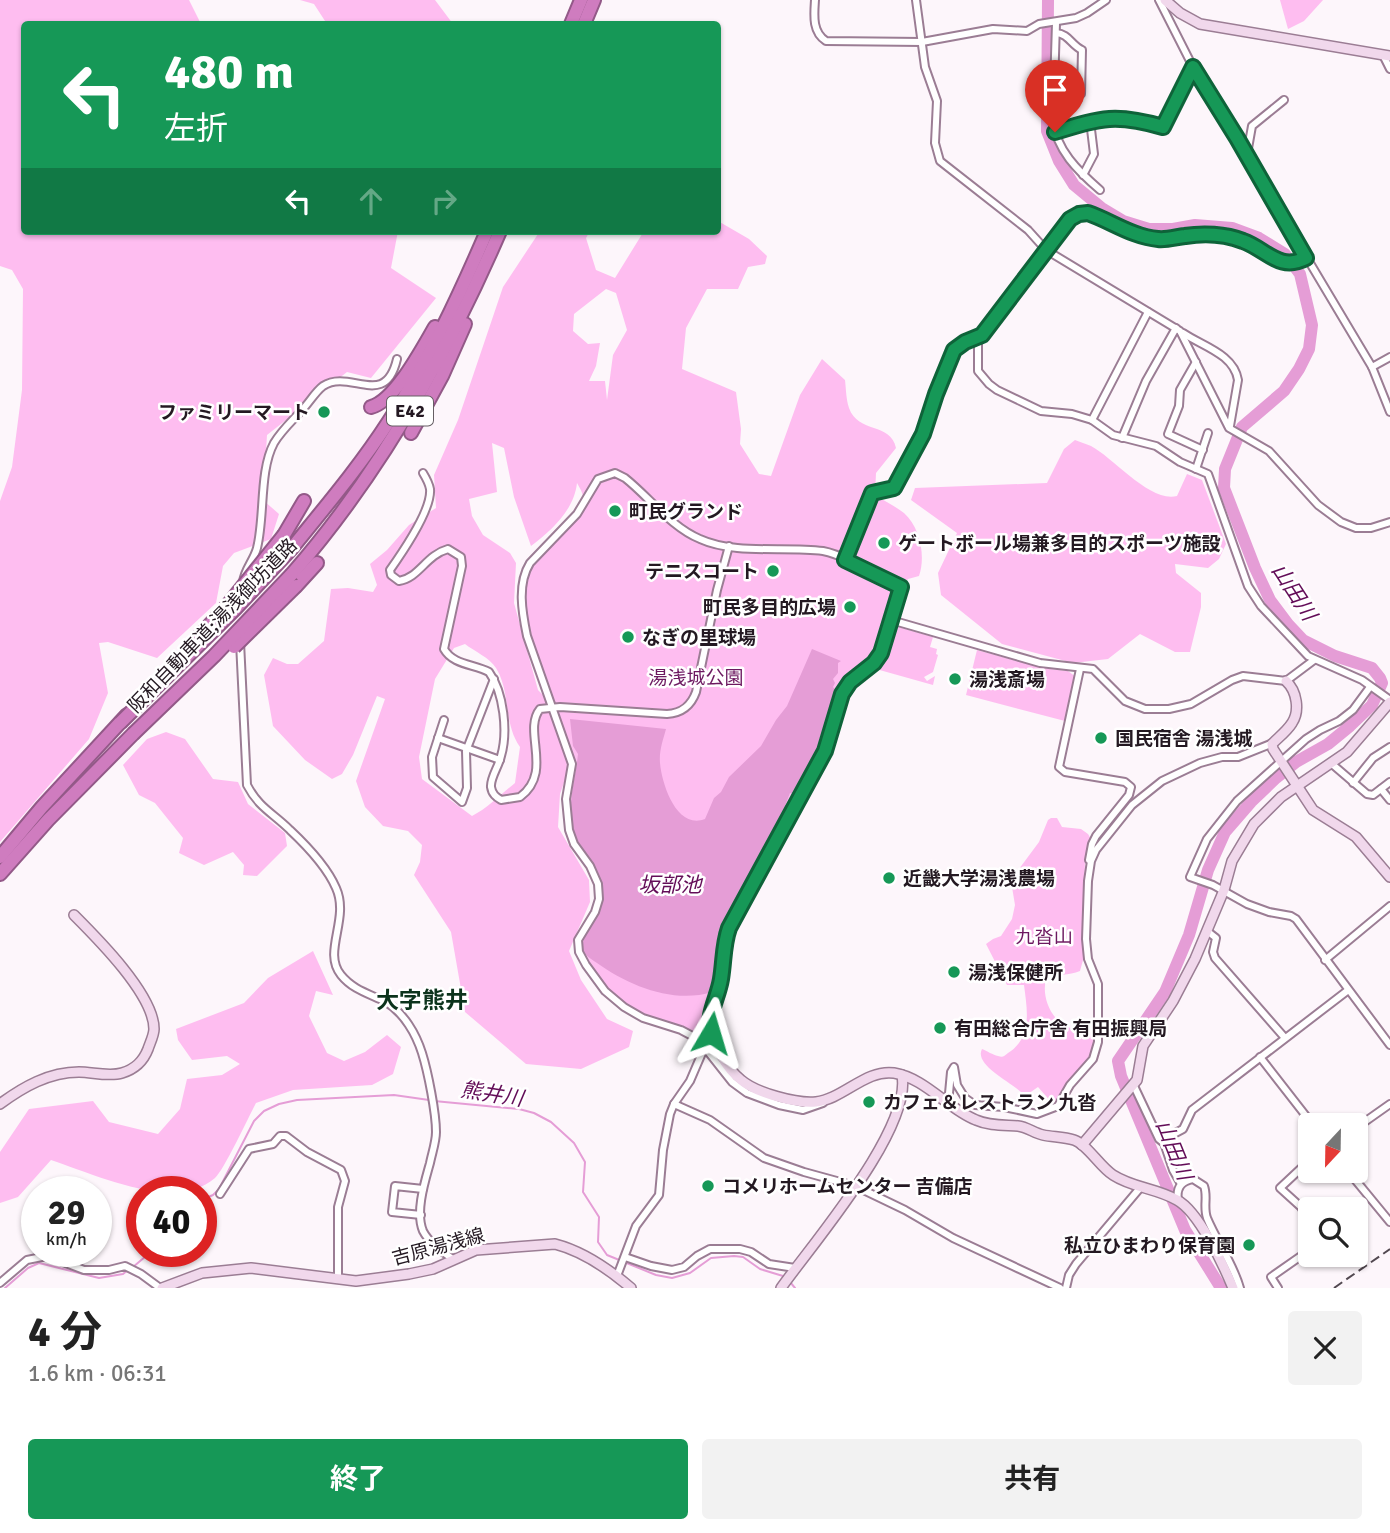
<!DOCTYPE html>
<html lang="ja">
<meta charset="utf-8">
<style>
body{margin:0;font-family:Signika,"Noto Sans JP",sans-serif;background:#f2f2f2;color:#222;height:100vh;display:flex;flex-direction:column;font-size:26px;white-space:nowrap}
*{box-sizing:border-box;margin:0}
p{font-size:23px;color:#767676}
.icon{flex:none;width:38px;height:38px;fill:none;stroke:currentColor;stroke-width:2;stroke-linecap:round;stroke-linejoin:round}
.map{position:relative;height:1288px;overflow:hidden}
.details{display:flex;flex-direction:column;background:#fff;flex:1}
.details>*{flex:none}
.banner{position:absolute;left:21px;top:21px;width:700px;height:214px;border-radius:7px;box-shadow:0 2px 5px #0004;background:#169857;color:#fff;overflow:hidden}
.needle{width:46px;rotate:202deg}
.tools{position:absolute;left:1298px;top:1113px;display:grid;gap:14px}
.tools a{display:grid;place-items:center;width:70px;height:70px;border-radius:7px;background:#fff;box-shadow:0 2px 5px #0004;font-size:35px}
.speed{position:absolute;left:21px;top:1176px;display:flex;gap:14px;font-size:35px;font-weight:700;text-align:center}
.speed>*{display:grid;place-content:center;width:91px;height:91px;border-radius:50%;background:#fff;box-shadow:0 2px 5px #0004;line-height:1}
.speed small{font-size:18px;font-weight:400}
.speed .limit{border:10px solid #d22;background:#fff;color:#111}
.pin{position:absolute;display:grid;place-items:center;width:60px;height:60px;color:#fff;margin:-72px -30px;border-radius:50% 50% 50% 0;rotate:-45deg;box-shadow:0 0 7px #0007}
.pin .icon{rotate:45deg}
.me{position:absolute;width:77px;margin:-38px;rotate:7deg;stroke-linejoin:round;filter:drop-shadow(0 0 5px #0008)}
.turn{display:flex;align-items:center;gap:24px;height:147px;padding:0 28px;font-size:32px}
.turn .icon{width:91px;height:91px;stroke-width:2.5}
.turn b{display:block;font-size:49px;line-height:60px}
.lanes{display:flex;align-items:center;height:66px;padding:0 28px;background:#0003;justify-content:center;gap:35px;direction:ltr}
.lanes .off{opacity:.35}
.round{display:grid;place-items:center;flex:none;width:74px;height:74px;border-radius:7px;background:#f2f2f2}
.overview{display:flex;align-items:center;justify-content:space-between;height:119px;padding:0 28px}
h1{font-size:42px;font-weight:700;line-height:52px}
.primary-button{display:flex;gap:14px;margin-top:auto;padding:14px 28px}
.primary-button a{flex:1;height:80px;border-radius:7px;background:#169857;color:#fff;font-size:28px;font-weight:700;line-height:80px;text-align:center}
.primary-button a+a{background:#f2f2f2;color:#222}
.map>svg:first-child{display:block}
.green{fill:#febdf0;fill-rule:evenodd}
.water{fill:#e59dd6}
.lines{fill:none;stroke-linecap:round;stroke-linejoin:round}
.stream{stroke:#e59dd6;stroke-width:2}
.river{stroke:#e59dd6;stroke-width:12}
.street-casing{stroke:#9b7d94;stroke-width:10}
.secondary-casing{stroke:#9b7d94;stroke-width:12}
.highway-casing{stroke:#935988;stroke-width:16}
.street{stroke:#fff;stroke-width:6}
.secondary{stroke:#f1d8ec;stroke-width:9}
.highway{stroke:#cf7cbf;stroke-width:12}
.rail{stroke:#524850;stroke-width:2;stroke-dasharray:10 5;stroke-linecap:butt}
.highway-bridge-casing{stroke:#935988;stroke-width:16;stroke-linecap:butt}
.highway-bridge{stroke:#cf7cbf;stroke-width:12}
.route-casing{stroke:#0e6339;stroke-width:18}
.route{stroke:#169857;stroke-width:12}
.poi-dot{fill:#169857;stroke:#fff;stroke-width:2.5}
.labels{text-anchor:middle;stroke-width:5;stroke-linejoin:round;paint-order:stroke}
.shield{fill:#fff;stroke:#665e64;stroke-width:2}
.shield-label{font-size:18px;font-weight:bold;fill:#241922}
.poi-label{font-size:19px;font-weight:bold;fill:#241922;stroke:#fff;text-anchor:start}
.street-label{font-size:19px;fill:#241922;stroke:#fff}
.park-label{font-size:19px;fill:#6d1961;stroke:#fff}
.water-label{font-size:21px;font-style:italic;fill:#630d58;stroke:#fff}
.quarter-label{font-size:23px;font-weight:bold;fill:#0c331c;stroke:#fff}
</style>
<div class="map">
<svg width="1390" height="1288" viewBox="0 0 1390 1288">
<rect width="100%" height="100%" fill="#fdf6fb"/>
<!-- green -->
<g class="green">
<polygon points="0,0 189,0 201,24 24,24 24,231 398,231 391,268 436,298 371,378 347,372 267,435 263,500 279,514 271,539 234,553 223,566 216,603 157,658 108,642 99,643 108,693 89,739 0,842 0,501 12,467 22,390 23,289 12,270 0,266"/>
<polygon points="300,0 435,0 453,24 327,24 314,4"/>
<polygon points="1280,0 1323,0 1304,21 1288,29"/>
<path d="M718,221L749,239L767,256L765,264L748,267L738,289H707L686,328L682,369L736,392L741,429L740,444L759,474L771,476L800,395L822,359L845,380C846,388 846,399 849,408C858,434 891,422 896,448L876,473L875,495C884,501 895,506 904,513C920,527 926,556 919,576L908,579L901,587L881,653L850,682L835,724L729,928L711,1009L714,1041C669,1025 629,1018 596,979C588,970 584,956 578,946L595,912L598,884L578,852L567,822L571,763L560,794L558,827L589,880L590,902L569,951L581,980L607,1019L633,1031L629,1047L581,1069L526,1064L465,1012L451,932L414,875L420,862L422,845L408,831L383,826L365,807L356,781L385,699L377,696L353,755L342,774L332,779L305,760L273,726L264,675L273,658L287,664H298L324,641L331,589L348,588L373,592L377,585L370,564L387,550L409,525L436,508L434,475L458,420L503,287L540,231H590L586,238L596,270L615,278L644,231H718ZM606,289L616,293L627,330L613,355L607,400L605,381H589L596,366L600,343L588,344L573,331L574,314ZM492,443L504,448L514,497L531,546C552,530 574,510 577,483C579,487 583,492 583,498C583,520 538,550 527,569C512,594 540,674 549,701L538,690L514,603L516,563L510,553L483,535L472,516L469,499L497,492ZM465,644C474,651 490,658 496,668C511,692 503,723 520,747L515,783C500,795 488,808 472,816L422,779L419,757L435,679L454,648Z"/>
<path d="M1075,440C1080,442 1086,444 1091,446C1114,458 1150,503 1177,496L1187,474L1202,480L1226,544L1219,559L1208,568L1175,564L1176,573L1201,593V607L1190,652H1175L1140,634L1108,659L1073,663L1002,644L941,595L938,573L957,533L911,500L915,488L1047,483L1064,449Z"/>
<polygon points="895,626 933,637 930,647 937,649 936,654 938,655 933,672 924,677 927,681 935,676 933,685 876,669 886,655"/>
<polygon points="977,650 1042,668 1068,671 1076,677 1065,721 966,695"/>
<polygon points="166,732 185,739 213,779 238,782 248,804 285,833 287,846 257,876 243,875 244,865 233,852 204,865 179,853 183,838 155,803 139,795 123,765 147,739"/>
<path d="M1051,818H1057L1062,827L1081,829L1088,834L1091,839L1085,860L1083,960L1080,971C1069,976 1056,973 1046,979C1041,998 1052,1024 1074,1029C1082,1030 1088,1031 1096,1034L1088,1063L1069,1082L1058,1102L1053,1104L1038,1087L1025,1096C1016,1084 973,1066 982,1049C987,1051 993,1055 998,1056C1003,1058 1004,1056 1008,1053C1033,1037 1027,1009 1024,985H1007L986,944L993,939L1001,936L1012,919L1015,905L1012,887L1016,873L1039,842L1048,820Z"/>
<path d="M313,951L333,995L316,991L309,1016L327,1053L344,1061L365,1052L387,1035L401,1047L393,1074L372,1085L293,1090L256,1103C248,1118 224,1170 215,1178C175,1213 94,1174 51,1160L18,1197L0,1203V1152L29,1109L93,1101L109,1122L158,1134L180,1109L187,1079L222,1075L240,1064L227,1056L192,1060L178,1040L176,1029L244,1003L268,978Z"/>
</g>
<!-- water -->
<path class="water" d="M812,649L841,661L838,663V673L833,679L835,683L833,687L837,692L832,714L828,715L819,740L823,745L821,750L795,794L790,793L785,806L790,804L726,924L712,992C674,1004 629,986 597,963C591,959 585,956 582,948C584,927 604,918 603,893C603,871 585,858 577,840C564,811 575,784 578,754L573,746L570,719L666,729C663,740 659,751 660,763C662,785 677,830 705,819L714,798L721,792L729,777L761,746L776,720L787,706Z"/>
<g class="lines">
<!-- stream -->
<g class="stream">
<polyline points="434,1101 519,1109 534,1113 551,1122 574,1143 585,1162 583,1192 599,1217 598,1242 607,1255 656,1275 672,1278 690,1273 711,1258 734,1256 743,1257 760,1269 783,1276"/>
<polyline points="201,1200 213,1195 219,1189 254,1121 264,1111 279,1104 297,1100 394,1095 429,1100"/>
<polyline points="133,1267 152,1251"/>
<polyline points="790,1282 795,1288"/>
<polyline points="5,1288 28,1268 39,1263 99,1278 123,1274 128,1270"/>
</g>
<!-- river -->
<polyline class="river" points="1048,0 1047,131 1059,161 1074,185 1103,209 1123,221 1149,229 1173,229 1195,225 1232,228 1259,238 1285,254 1300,274 1312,325 1309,349 1299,369 1284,391 1242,427 1225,469 1224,488 1255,568 1270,600 1288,624 1303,640 1335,656 1372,668 1380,678 1382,683 1372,705 1350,726 1328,744 1296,762 1276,778 1251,802 1225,832 1208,870 1189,935 1165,992 1118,1061 1121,1076 1185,1230 1221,1288"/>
<defs>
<g id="street">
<path d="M815,0C814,15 812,32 826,41L922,42L993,29L1027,31L1039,24L1076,18L1087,13L1106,0"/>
<polyline points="916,0 925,67 937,101 935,143 940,161 1028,230 1046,250 1180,331 1229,428 1269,451 1318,505 1341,522 1356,528 1371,528 1390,522"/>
<polyline points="1159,0 1193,67 1372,367 1390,412"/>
<path d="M1056,23L1053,120C1056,150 1078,171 1100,190"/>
<polyline points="1383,55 1390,69"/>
<path d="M1053,104L1081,94L1082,50C1071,45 1069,34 1056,33"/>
<path d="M1055,132C1101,118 1115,114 1163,127L1193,67"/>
<polyline points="1247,154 1252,126 1284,100"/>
<polyline points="1083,175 1094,154 1090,121"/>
<path d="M1183,333C1202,346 1234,354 1238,380L1230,426"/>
<polyline points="978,338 978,371 989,384 997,390 1041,411 1072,414 1092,420 1113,435 1156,446 1180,462 1208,474 1248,586 1261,606 1308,656 1362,680 1390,700"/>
<polyline points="1196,362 1180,390 1179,406 1168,434 1203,450"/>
<polyline points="1372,367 1390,357"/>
<polyline points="1092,420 1148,312"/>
<polyline points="1122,438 1146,381 1176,328"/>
<polyline points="1196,469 1208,433"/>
<path d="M423,473C426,478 429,483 430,489C432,509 402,553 390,570L391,575L399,581C419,578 426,555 448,549L461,557L462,566L444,649C453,665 474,664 489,672C504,693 508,732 501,756C499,766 490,778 491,787C492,794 496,797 501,800L520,797C554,772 522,731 540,709L560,707L667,714C682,713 691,706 696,692L717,590L729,546"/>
<path d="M845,560L872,493L894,488L923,434L936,394L954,350L965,342L982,335L1074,215C1096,208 1127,233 1151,238C1164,241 1175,237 1188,235C1204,233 1221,235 1237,239C1262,246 1278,273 1306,258"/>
<path d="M243,582C244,570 254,560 257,548C265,516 259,471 274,443C281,431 293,420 302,410C309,403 315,392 323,386C350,368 385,410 397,359"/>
<path d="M240,642L247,785C259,808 273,813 290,830C307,846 327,867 336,888C350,919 322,952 341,975C353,990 370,994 386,1002C404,1013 416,1034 422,1053C428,1072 436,1113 436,1132C436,1142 432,1153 430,1163C425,1181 415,1212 423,1231C429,1243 443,1252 454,1260"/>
<polyline points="1080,669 1059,767 1065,772 1125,782 1131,787 1129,795 1096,836 1092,844 1089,860"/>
<polyline points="1370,687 1353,710 1339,721 1320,730 1306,739 1237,801 1207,839 1190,877 1213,885 1247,904 1269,912 1291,916 1296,919 1390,1045"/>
<polyline points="444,720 432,757 433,777 462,802 467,788 466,751 494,679"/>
<polyline points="438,738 500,760"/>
<polyline points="1332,764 1367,794 1373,795 1390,782"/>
<polyline points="1353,783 1373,758 1390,747"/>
<polyline points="1381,789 1390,800"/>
<polyline points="1207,931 1216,938 1213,952 1215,958 1285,1038"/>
<polyline points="1325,960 1390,906"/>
<polyline points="1260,1057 1313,1125"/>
<polyline points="1134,1086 1159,1139 1164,1143"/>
<path d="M823,1103L803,1110L779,1105L747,1093L732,1082L698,1039L681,1030L643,1018L624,1007L605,991L586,965L579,952L578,940L595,912L599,899L598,884L590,866L574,844L569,830L566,799L572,764L527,636C522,612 517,584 530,563L577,514L598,479L615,473L625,478C649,497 671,527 700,539C735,555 785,546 823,551C845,555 880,577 901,587L891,620L1040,663L1093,669L1125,701L1145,709H1169L1191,704L1232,680L1243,676L1286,681L1314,660"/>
<polyline points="674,1104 710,1120 764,1158 804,1172 855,1186 905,1210 953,1238 1060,1288"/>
<polyline points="948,1104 951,1072 954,1067 957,1085 965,1098 975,1105 1004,1107 1037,1114 1058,1106 1070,1085 1093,1059 1098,1042 1098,984 1088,959 1086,939 1088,881 1091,861 1096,850 1132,805 1162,781 1200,763 1222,757 1238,757 1273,743"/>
<polyline points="1356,1128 1390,1104"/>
<polyline points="1311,1159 1280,1188 1301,1207 1311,1223"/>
<polyline points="1348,1171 1390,1222"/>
<polyline points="1181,1184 1173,1170 1164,1143 1166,1138 1183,1129 1192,1110 1347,991"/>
<polyline points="220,1194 249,1149 273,1144 280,1136 286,1136 307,1152 341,1170 345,1181 338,1207 338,1278"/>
<path d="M1178,1200C1176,1188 1181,1181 1193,1179L1204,1186C1208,1196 1203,1207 1207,1218C1217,1242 1233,1263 1240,1288"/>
<polyline points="421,1215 392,1212 395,1186 423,1189"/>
<polyline points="625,1257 651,1266 672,1270 684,1267 697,1256 710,1249 740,1249 751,1252 769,1264 795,1268"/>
<polyline points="617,1276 636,1226 659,1195 663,1150 670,1114 674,1104 690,1081 705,1046"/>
<polyline points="0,1283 27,1260 47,1256 84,1270 109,1270 125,1266 141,1274 160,1288"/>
<polyline points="1066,1288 1069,1275 1076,1264 1140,1188"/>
<polyline points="1278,1288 1271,1277 1311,1249"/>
</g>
<g id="secondary">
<polyline points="1165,0 1180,13 1200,24 1390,56"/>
<path d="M891,620L878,658L850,682L842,694L825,751L729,928C723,945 725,963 721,980C718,996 708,1010 709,1026C712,1044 727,1069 741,1080C756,1093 797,1104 816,1102C843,1099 866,1069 894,1073C925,1078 948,1109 976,1120C989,1126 1004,1125 1018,1126C1027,1127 1034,1133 1043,1135C1053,1137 1064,1137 1074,1140C1087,1144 1100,1167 1113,1175C1133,1188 1156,1188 1177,1200C1199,1212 1223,1264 1233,1288"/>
<path d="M1286,681C1297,691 1300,711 1292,723C1287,731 1279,737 1272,744L1273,749L1313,810L1356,837L1390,877"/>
<path d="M0,1104C23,1087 49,1072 79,1072C92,1072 109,1077 122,1073C135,1069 143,1062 148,1049C150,1043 154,1035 154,1029C154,995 98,939 74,915"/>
<polyline points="1082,1145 1137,1080 1143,1046 1173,1001 1195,959 1224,890 1232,861 1254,824 1281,797 1347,752 1390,702"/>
<path d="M162,1288L202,1273L251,1268L356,1281L409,1274L433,1269L476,1250L555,1244C582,1251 610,1270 631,1288"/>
<path d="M781,1288C813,1243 912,1129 902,1075"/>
</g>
<g id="highway">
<polyline points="571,24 581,0"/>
<polyline points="584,24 594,0"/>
<path d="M371,407C395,401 422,349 435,327"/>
<polyline points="411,433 442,376 465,324"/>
<polyline points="284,535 304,501"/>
<path d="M292,548C326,506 360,466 389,421C429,361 459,296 487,231"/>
<path d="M292,574C381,472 447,354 500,231"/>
<polyline points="296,586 317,563"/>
<polyline points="196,640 227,606"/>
<polyline points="0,857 42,807 127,715"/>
<polyline points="0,874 48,820 133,734"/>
</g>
</defs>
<!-- street casing -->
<use href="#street" class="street-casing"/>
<!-- secondary casing -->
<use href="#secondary" class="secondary-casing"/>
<!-- highway casing -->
<use href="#highway" class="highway-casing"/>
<!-- street -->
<use href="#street" class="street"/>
<!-- secondary -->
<use href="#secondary" class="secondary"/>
<!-- highway -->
<use href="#highway" class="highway"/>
<!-- rail -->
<polyline class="rail" points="1334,1288 1390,1249"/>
<defs>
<g id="highway-bridge">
<polyline points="227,606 284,535"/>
<polyline points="234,647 296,586"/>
<polyline points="120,723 236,608 292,548"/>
<polyline points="133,734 214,656 292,574"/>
</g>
</defs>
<!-- highway-bridge casing -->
<use href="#highway-bridge" class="highway-bridge-casing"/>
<!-- highway-bridge -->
<use href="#highway-bridge" class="highway-bridge"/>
</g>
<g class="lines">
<defs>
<path id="route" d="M711,1033C707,1013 718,998 721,979C724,961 723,945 729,928L825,751L842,694L850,682L874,663L881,653L901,587L845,560L872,493L894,488L923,434L936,394L954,350L965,342L982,335L1070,219L1079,214L1088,213C1111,221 1133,237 1158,239C1167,240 1176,237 1185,236C1203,233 1225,234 1243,241C1266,249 1279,272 1306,258L1237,138L1193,67L1163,127C1115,113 1101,118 1055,132"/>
</defs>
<!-- route casing -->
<use href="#route" class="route-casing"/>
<!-- route -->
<use href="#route" class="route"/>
</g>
<!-- markers -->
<g class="poi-dot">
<circle cx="324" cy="412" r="7"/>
<circle cx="615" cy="511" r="7"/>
<circle cx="884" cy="543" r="7"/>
<circle cx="773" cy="571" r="7"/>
<circle cx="850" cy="607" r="7"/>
<circle cx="628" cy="637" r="7"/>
<circle cx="955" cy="679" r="7"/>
<circle cx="1101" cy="738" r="7"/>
<circle cx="889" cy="878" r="7"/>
<circle cx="954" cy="972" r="7"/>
<circle cx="940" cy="1028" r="7"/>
<circle cx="869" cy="1102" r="7"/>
<circle cx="708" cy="1186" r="7"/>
<circle cx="1249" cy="1245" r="7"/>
</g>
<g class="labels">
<!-- shield labels -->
<rect class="shield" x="387" y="396.5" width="46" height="29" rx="5"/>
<g class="shield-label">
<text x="410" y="417">E42</text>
</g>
<!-- poi labels -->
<g class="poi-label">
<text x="310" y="419" text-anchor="end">ファミリーマート</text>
<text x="629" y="518">町民グランド</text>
<text x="898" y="550">ゲートボール場兼多目的スポーツ施設</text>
<text x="759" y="578" text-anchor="end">テニスコート</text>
<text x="836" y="614" text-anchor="end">町民多目的広場</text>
<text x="642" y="644">なぎの里球場</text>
<text x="969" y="686">湯浅斎場</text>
<text x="1115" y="745">国民宿舎 湯浅城</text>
<text x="903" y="885">近畿大学湯浅農場</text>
<text x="968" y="979">湯浅保健所</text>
<text x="954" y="1035">有田総合庁舎 有田振興局</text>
<text x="883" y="1109">カフェ＆レストラン 九沓</text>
<text x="722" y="1193">コメリホームセンター 吉備店</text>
<text x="1235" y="1252" text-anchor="end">私立ひまわり保育園</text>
</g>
<!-- street labels -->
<g class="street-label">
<text transform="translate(212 625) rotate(-46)" y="7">阪和自動車道;湯浅御坊道路</text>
<text transform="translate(438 1246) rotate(-15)" y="7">吉原湯浅線</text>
</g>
<!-- park labels -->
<g class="park-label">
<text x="696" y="684">湯浅城公園</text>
<text x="1044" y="943">九沓山</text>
</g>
<!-- water labels -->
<g class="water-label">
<text transform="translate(1294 592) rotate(57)" y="7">山田川</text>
<text x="670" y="892">坂部池</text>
<text transform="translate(492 1094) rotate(9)" y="7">熊井川</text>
<text transform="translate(1174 1150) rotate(68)" y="7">山田川</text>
</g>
<!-- quarter labels -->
<g class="quarter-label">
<text x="422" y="1008">大字熊井</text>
</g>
</g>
</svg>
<div class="tools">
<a><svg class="needle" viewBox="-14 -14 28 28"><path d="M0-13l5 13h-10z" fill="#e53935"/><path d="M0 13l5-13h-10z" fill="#767676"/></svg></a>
<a><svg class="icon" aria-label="search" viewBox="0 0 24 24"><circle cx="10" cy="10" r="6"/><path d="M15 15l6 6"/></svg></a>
</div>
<div class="speed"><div>29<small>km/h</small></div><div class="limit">40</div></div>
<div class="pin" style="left:1055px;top:132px;background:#d93025"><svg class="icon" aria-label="arrive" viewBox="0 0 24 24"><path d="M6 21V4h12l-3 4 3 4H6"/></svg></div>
<svg class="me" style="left:711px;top:1033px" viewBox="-20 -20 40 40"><path d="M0-17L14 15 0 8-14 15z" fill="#169857" stroke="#fff" stroke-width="4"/></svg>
<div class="banner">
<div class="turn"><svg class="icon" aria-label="left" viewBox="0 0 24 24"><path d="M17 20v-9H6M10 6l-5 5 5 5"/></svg><div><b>480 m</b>左折</div></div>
<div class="lanes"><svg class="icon" aria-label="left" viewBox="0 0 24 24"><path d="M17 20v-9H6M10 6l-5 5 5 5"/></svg><svg class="icon off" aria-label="ahead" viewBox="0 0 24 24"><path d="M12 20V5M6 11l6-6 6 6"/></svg><svg class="icon off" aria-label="right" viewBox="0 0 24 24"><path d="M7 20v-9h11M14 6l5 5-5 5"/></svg></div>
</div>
</div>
<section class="details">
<div class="overview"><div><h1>4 分</h1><p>1.6 km · 06:31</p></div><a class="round"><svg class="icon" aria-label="close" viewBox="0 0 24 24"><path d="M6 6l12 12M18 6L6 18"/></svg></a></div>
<div class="primary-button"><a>終了</a><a>共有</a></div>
</section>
